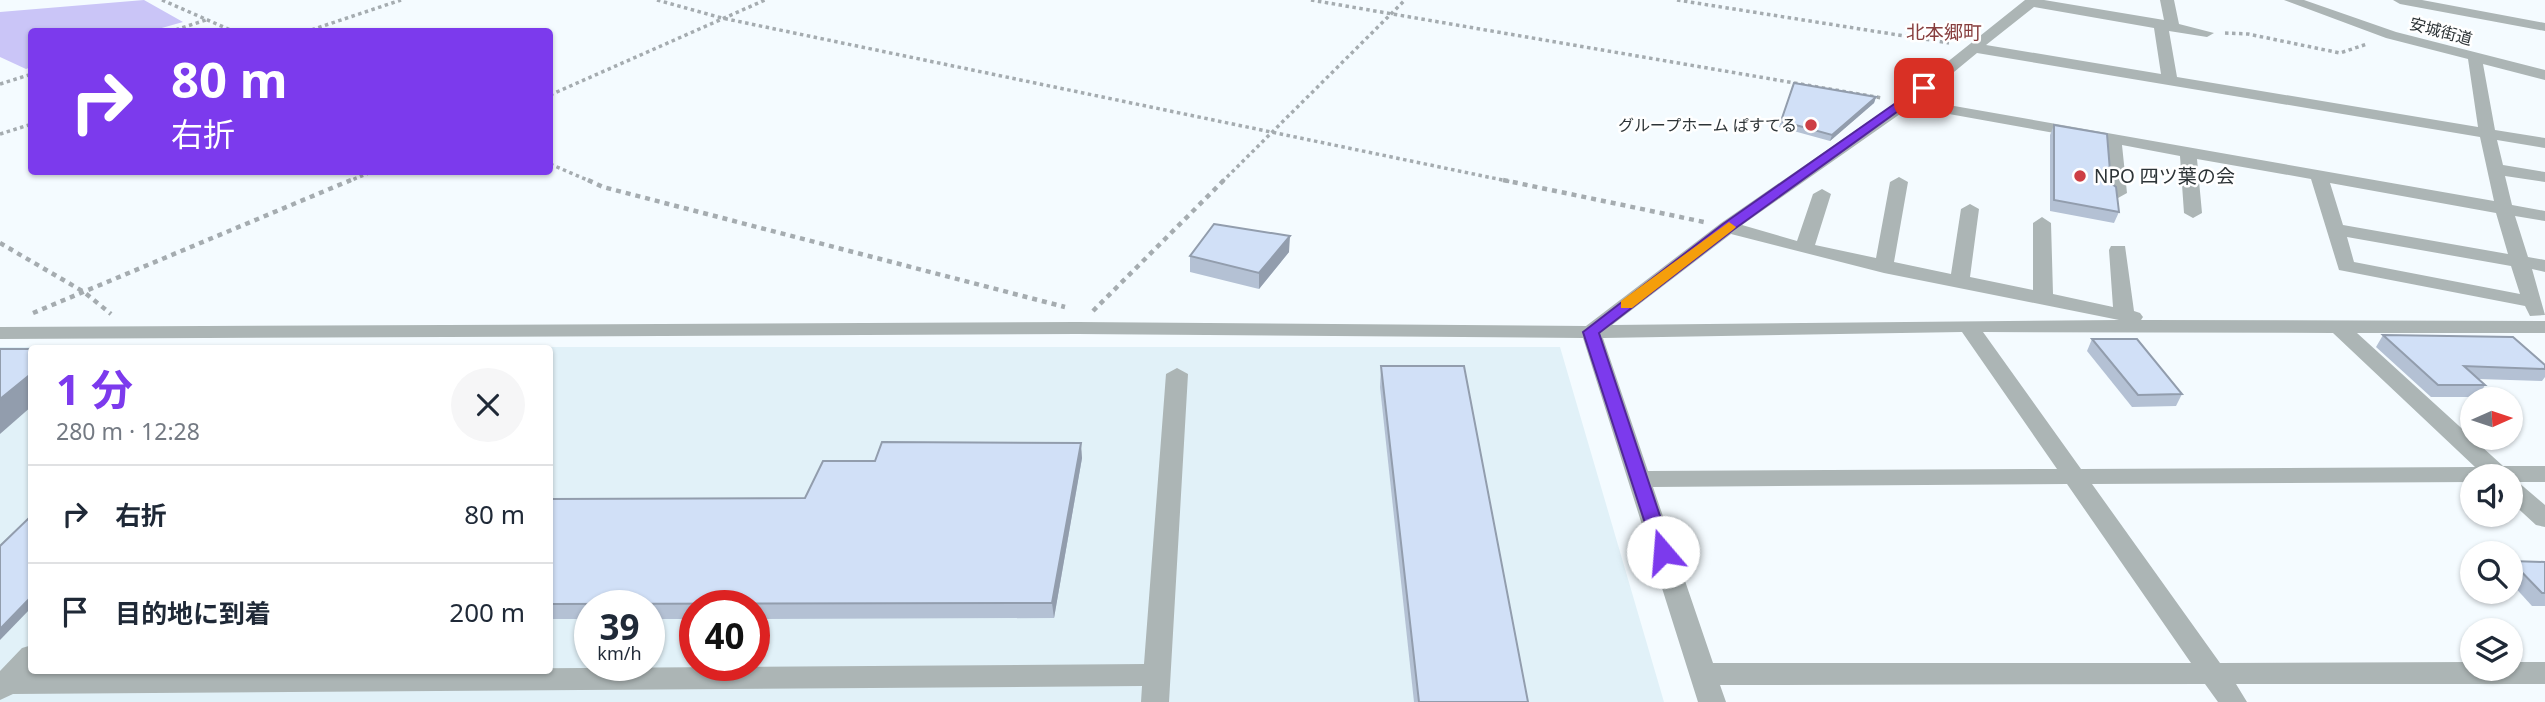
<!DOCTYPE html>
<html lang="ja">
<meta charset="utf-8">
<style>
body{margin:0;font-family:"Noto Sans","Noto Sans JP",sans-serif;background:#f6f6f7;color:#1f2937;height:100vh;display:flex;flex-direction:column;font-size:26px;white-space:nowrap}
*{box-sizing:border-box;margin:0}
p{font-size:23px;color:#747a83}
.icon{flex:none;width:38px;height:38px;fill:none;stroke:currentColor;stroke-width:2;stroke-linecap:round;stroke-linejoin:round}
.map{position:relative;flex:1;overflow:hidden}
.side{position:absolute;left:28px;top:345px;width:525px;height:329px;display:flex;flex-direction:column;background:#fff;border-radius:7px;box-shadow:0 2px 5px #0004}
.side>*{flex:none}
.banner{position:absolute;left:28px;top:28px;width:525px;height:147px;border-radius:7px;box-shadow:0 2px 5px #0004;background:#7c3aed;color:#fff;overflow:hidden}
.needle{width:46px;rotate:87deg}
.buttons{position:absolute;left:2460px;top:387px;display:grid;gap:14px}
.buttons a{display:grid;place-items:center;width:63px;height:63px;border-radius:50%;background:#fff;box-shadow:0 2px 5px #0004;font-size:35px}
.speed{position:absolute;left:574px;top:590px;display:flex;gap:14px;font-size:35px;font-weight:700;text-align:center}
.speed>*{display:grid;place-content:center;width:91px;height:91px;border-radius:50%;background:#fff;box-shadow:0 2px 5px #0004;line-height:1}
.speed small{font-size:18px;font-weight:400}
.speed .limit{border:10px solid #d22;background:#fff;color:#111}
.pin{position:absolute;display:grid;place-items:center;width:60px;height:60px;color:#fff;margin:-30px;border-radius:14px;box-shadow:0 4px 10px #0006}
.me{position:absolute;width:77px;margin:-38px;rotate:342deg;stroke-linejoin:round;filter:drop-shadow(0 0 5px #0008)}
.turn{display:flex;align-items:center;gap:24px;height:147px;padding:0 28px;font-size:32px}
.turn .icon{width:91px;height:91px;stroke-width:2.5}
.turn b{display:block;font-size:49px;line-height:60px}
.round{display:grid;place-items:center;flex:none;width:74px;height:74px;border-radius:37px;background:#f6f6f7}
.overview{display:flex;align-items:center;justify-content:space-between;height:119px;padding:0 28px}
h1{font-size:42px;font-weight:700;line-height:52px;color:#7c3aed}
ul{padding:0;list-style:none}
li{display:flex;align-items:center;gap:21px;height:98px;padding:0 28px;border-top:2px solid #e0e1e3}
li div{flex:1}
li b{display:block;font-size:26px}
li em{font-style:normal}
.map>svg:first-child{display:block}
.built{fill:#e1f1f8;fill-rule:evenodd}
.water{fill:#cac5f7}
.lines{fill:none;stroke-linecap:round;stroke-linejoin:round}
.path-far1{stroke:#a5acb0;stroke-width:3.5;stroke-dasharray:3.5 3.5;stroke-linecap:butt}
.path{stroke:#a5acb0;stroke-width:4.5;stroke-dasharray:5 5;stroke-linecap:butt}
.minor{fill:#acb5b5;fill-rule:evenodd}
.wall{fill:#b4c1d4}
.shaded-wall{fill:#929dad}
.building{fill:#d1e0f7;stroke:#929dad;stroke-width:2}
.route{fill:#7c3aed;stroke:#51269a;stroke-width:2}
.slow{fill:#f59e0b}
.poi-dot{fill:#cd3e45;stroke:#fff;stroke-width:2.5}
.labels{text-anchor:middle;stroke-width:5;stroke-linejoin:round;paint-order:stroke}
.far-street-label{font-size:16px;fill:#2d3437;stroke:#fff}
.far-poi-label{font-size:16px;fill:#2d3437;stroke:#fff;text-anchor:end}
.far-quarter-label{font-size:19px;fill:#873e3e;stroke:#fff}
.poi-label{font-size:19px;fill:#2d3437;stroke:#fff;text-anchor:start}
</style>
<div class="map">
<svg width="2545" height="702" viewBox="0 0 2545 702">
<rect width="100%" height="100%" fill="#f4fbff"/>
<!-- built -->
<path class="built" d="M0,347H1560L1664,702H0ZM32,348H550V670H32ZM590,606H649V665H590ZM695,606H754V665H695Z"/>
<!-- water -->
<polygon class="water" points="144,0 183,22 151,31 32,32 31,67 26,69 0,57 0,12"/>
<g class="lines">
<!-- path-far1 -->
<g class="path-far1">
<polyline points="162,0 235,32"/>
<polyline points="657,0 722,18 1512,182"/>
<polyline points="1311,0 1882,98"/>
<polyline points="1677,0 1949,43"/>
<polyline points="169,32 206,20"/>
<polyline points="305,32 401,0"/>
<polyline points="2225,33 2248,34 2340,53 2367,44"/>
<polyline points="0,84 32,74"/>
<polyline points="550,95 765,0"/>
<polyline points="0,134 32,124"/>
<polyline points="550,164 592,182"/>
<polyline points="347,182 371,172"/>
<polyline points="1222,182 1405,0"/>
</g>
<!-- path -->
<g class="path">
<polyline points="588,180 603,187 1065,307"/>
<polyline points="1503,180 1704,222"/>
<polyline points="0,243 84,292 111,314"/>
<polyline points="1093,311 1224,180"/>
<polyline points="33,313 351,180"/>
</g>
<!-- minor -->
<g class="minor">
<path d="M2025,0H2044L2164,20L2160,0H2174L2179,24L2214,33L2207,37L2169,31L2177,77L2478,127L2468,59L2386,38L2284,0H2304L2396,32L2545,70V80L2483,64L2495,130L2545,138V148L2497,140L2503,165L2545,172V182L2505,176L2512,205L2545,211V221L2515,216L2528,257L2545,260V272L2532,269L2545,315L2530,316L2525,306L2339,270L2311,179L2197,159L2202,213L2193,218L2184,213L2180,156L2122,145L2127,193L2118,198L2109,193L2105,142L1910,107L1742,225L1797,241L1813,194L1822,189L1831,194L1815,245L1876,258L1890,182L1899,177L1908,182L1894,262L1951,274L1961,209L1970,204L1979,209L1970,277L2033,290V223L2042,217L2051,223L2053,294L2113,307L2109,250L2111,246H2125L2134,311L2140,313L2143,317L2141,320L2545,321V333H2357L2503,466H2545V482H2518L2545,505V527L2536,525L2511,502V476H2473V482L2092,484L2220,663L2473,662V668H2511V662H2545V684H2236L2247,702H2218L2205,684L1720,685L1726,702H1698L1583,338L1077,334L0,339V327L1077,322L1586,326L1721,223L1901,99ZM2034,7L2154,28L2161,74L1986,45ZM1977,53L2480,137L2494,201L1920,100ZM2330,183L2496,213L2508,254L2343,225ZM1731,234L1884,273L2119,320L1612,325ZM2347,237L2511,266L2520,294L2354,262ZM1962,332L2057,469L1648,471L1603,338ZM1983,332L2333,333L2475,467L2081,469ZM2067,484L2191,663H1713L1653,487Z"/>
<polygon points="2393,0 2422,0 2545,23 2545,31 2400,4"/>
<polygon points="1177,368 1188,374 1169,702 1141,702 1142,686 13,694 0,700 0,671 22,648 32,645 33,672 1144,664 1166,374"/>
</g>
</g>
<!-- wall -->
<g class="wall">
<polygon points="1876,97 1874,103 1830,141 1779,127 1781,121"/>
<polygon points="2054,125 2111,183 2119,212 2114,223 2050,211 2050,135"/>
<polygon points="1289,252 1259,289 1190,272 1190,256"/>
<polygon points="2383,335 2545,365 2545,377 2542,381 2478,379 2485,385 2478,397 2431,397 2376,347"/>
<polygon points="2092,339 2182,394 2176,406 2132,407 2087,351"/>
<polygon points="1381,366 1528,702 1414,702 1380,387"/>
<polygon points="1082,458 1054,618 754,619 754,606 695,606 695,619 649,619 649,606 590,606 590,619 550,619 550,499 805,498 875,461"/>
<polygon points="2511,561 2545,562 2545,606 2532,606 2511,583"/>
</g>
<!-- shaded-wall -->
<g class="shaded-wall">
<polygon points="1876,97 1874,103 1830,141 1832,135"/>
<polygon points="1290,236 1289,252 1259,289 1259,273"/>
<polygon points="32,373 32,406 0,434 0,399"/>
<polygon points="1081,443 1082,458 1054,618 1052,603"/>
<polygon points="32,596 32,607 0,640 0,629"/>
</g>
<!-- building -->
<g class="building">
<polygon points="1794,83 1876,97 1832,135 1781,121"/>
<polygon points="2054,125 2107,134 2111,183 2116,187 2119,212 2054,200"/>
<polygon points="1214,224 1290,236 1259,273 1190,256"/>
<polygon points="2383,335 2513,337 2545,365 2545,369 2464,366 2485,385 2438,385"/>
<polygon points="2092,339 2137,339 2182,394 2138,395"/>
<polygon points="0,349 32,349 32,373 0,399"/>
<polygon points="1381,366 1464,366 1528,702 1419,702"/>
<polygon points="882,442 1081,443 1052,603 550,604 550,499 805,498 823,461 875,461"/>
<polygon points="32,515 32,596 0,629 0,546"/>
<polygon points="2511,561 2545,562 2545,593 2542,593"/>
</g>
<!-- route -->
<polygon class="route" points="1920,86 1930,88 1733,230 1599,333 1672,552 1670,557 1656,557 1583,332 1723,224"/>
<!-- slow -->
<polygon class="slow" points="1729,222 1736,227 1734,229 1632,308 1621,308 1621,301"/>
<!-- markers -->
<g class="poi-dot">
<circle cx="1811" cy="125" r="7"/>
<circle cx="2080" cy="176" r="7"/>
</g>
<g class="labels">
<!-- far-street labels -->
<g class="far-street-label">
<text transform="translate(2441 31) rotate(15)" y="6">安城街道</text>
</g>
<!-- far-poi labels -->
<g class="far-poi-label">
<text x="1797" y="131">グループホーム ぱすてる</text>
</g>
<!-- far-quarter labels -->
<g class="far-quarter-label">
<text x="1944" y="39">北本郷町</text>
</g>
<!-- poi labels -->
<g class="poi-label">
<text x="2094" y="183">NPO 四ツ葉の会</text>
</g>
</g>
</svg>
<div class="buttons">
<a><svg class="needle" viewBox="-14 -14 28 28"><path d="M0-13l5 13h-10z" fill="#e53935"/><path d="M0 13l5-13h-10z" fill="#747a83"/></svg></a>
<a><svg class="icon" aria-label="sound" viewBox="0 0 24 24"><path d="M4 9h4l5-4v14l-5-4H4zM17 9q2 3 0 6"/></svg></a>
<a><svg class="icon" aria-label="search" viewBox="0 0 24 24"><circle cx="10" cy="10" r="6"/><path d="M15 15l6 6"/></svg></a>
<a><svg class="icon" aria-label="layers" viewBox="0 0 24 24"><path d="M12 4l9 5-9 5-9-5zM3 14l9 5 9-5"/></svg></a>
</div>
<div class="speed"><div>39<small>km/h</small></div><div class="limit">40</div></div>
<div class="pin" style="left:1924px;top:88px;background:#d93025"><svg class="icon" aria-label="arrive" viewBox="0 0 24 24"><path d="M6 21V4h12l-3 4 3 4H6"/></svg></div>
<svg class="me" style="left:1663px;top:552px" viewBox="-20 -20 40 40"><circle r="19" fill="#fff"/><path d="M0-13L10 11 0 6-10 11z" fill="#7c3aed"/></svg>
<div class="banner">
<div class="turn"><svg class="icon" aria-label="right" viewBox="0 0 24 24"><path d="M7 20v-9h11M14 6l5 5-5 5"/></svg><div><b>80 m</b>右折</div></div>
</div>
<section class="side">
<div class="overview"><div><h1>1 分</h1><p>280 m · 12:28</p></div><a class="round"><svg class="icon" aria-label="close" viewBox="0 0 24 24"><path d="M6 6l12 12M18 6L6 18"/></svg></a></div>
<ul>
<li><svg class="icon" aria-label="right" viewBox="0 0 24 24"><path d="M7 20v-9h11M14 6l5 5-5 5"/></svg><div><b>右折</b></div><em>80 m</em></li>
<li><svg class="icon" aria-label="arrive" viewBox="0 0 24 24"><path d="M6 21V4h12l-3 4 3 4H6"/></svg><div><b>目的地に到着</b></div><em>200 m</em></li>
</ul>
</section>
</div>
